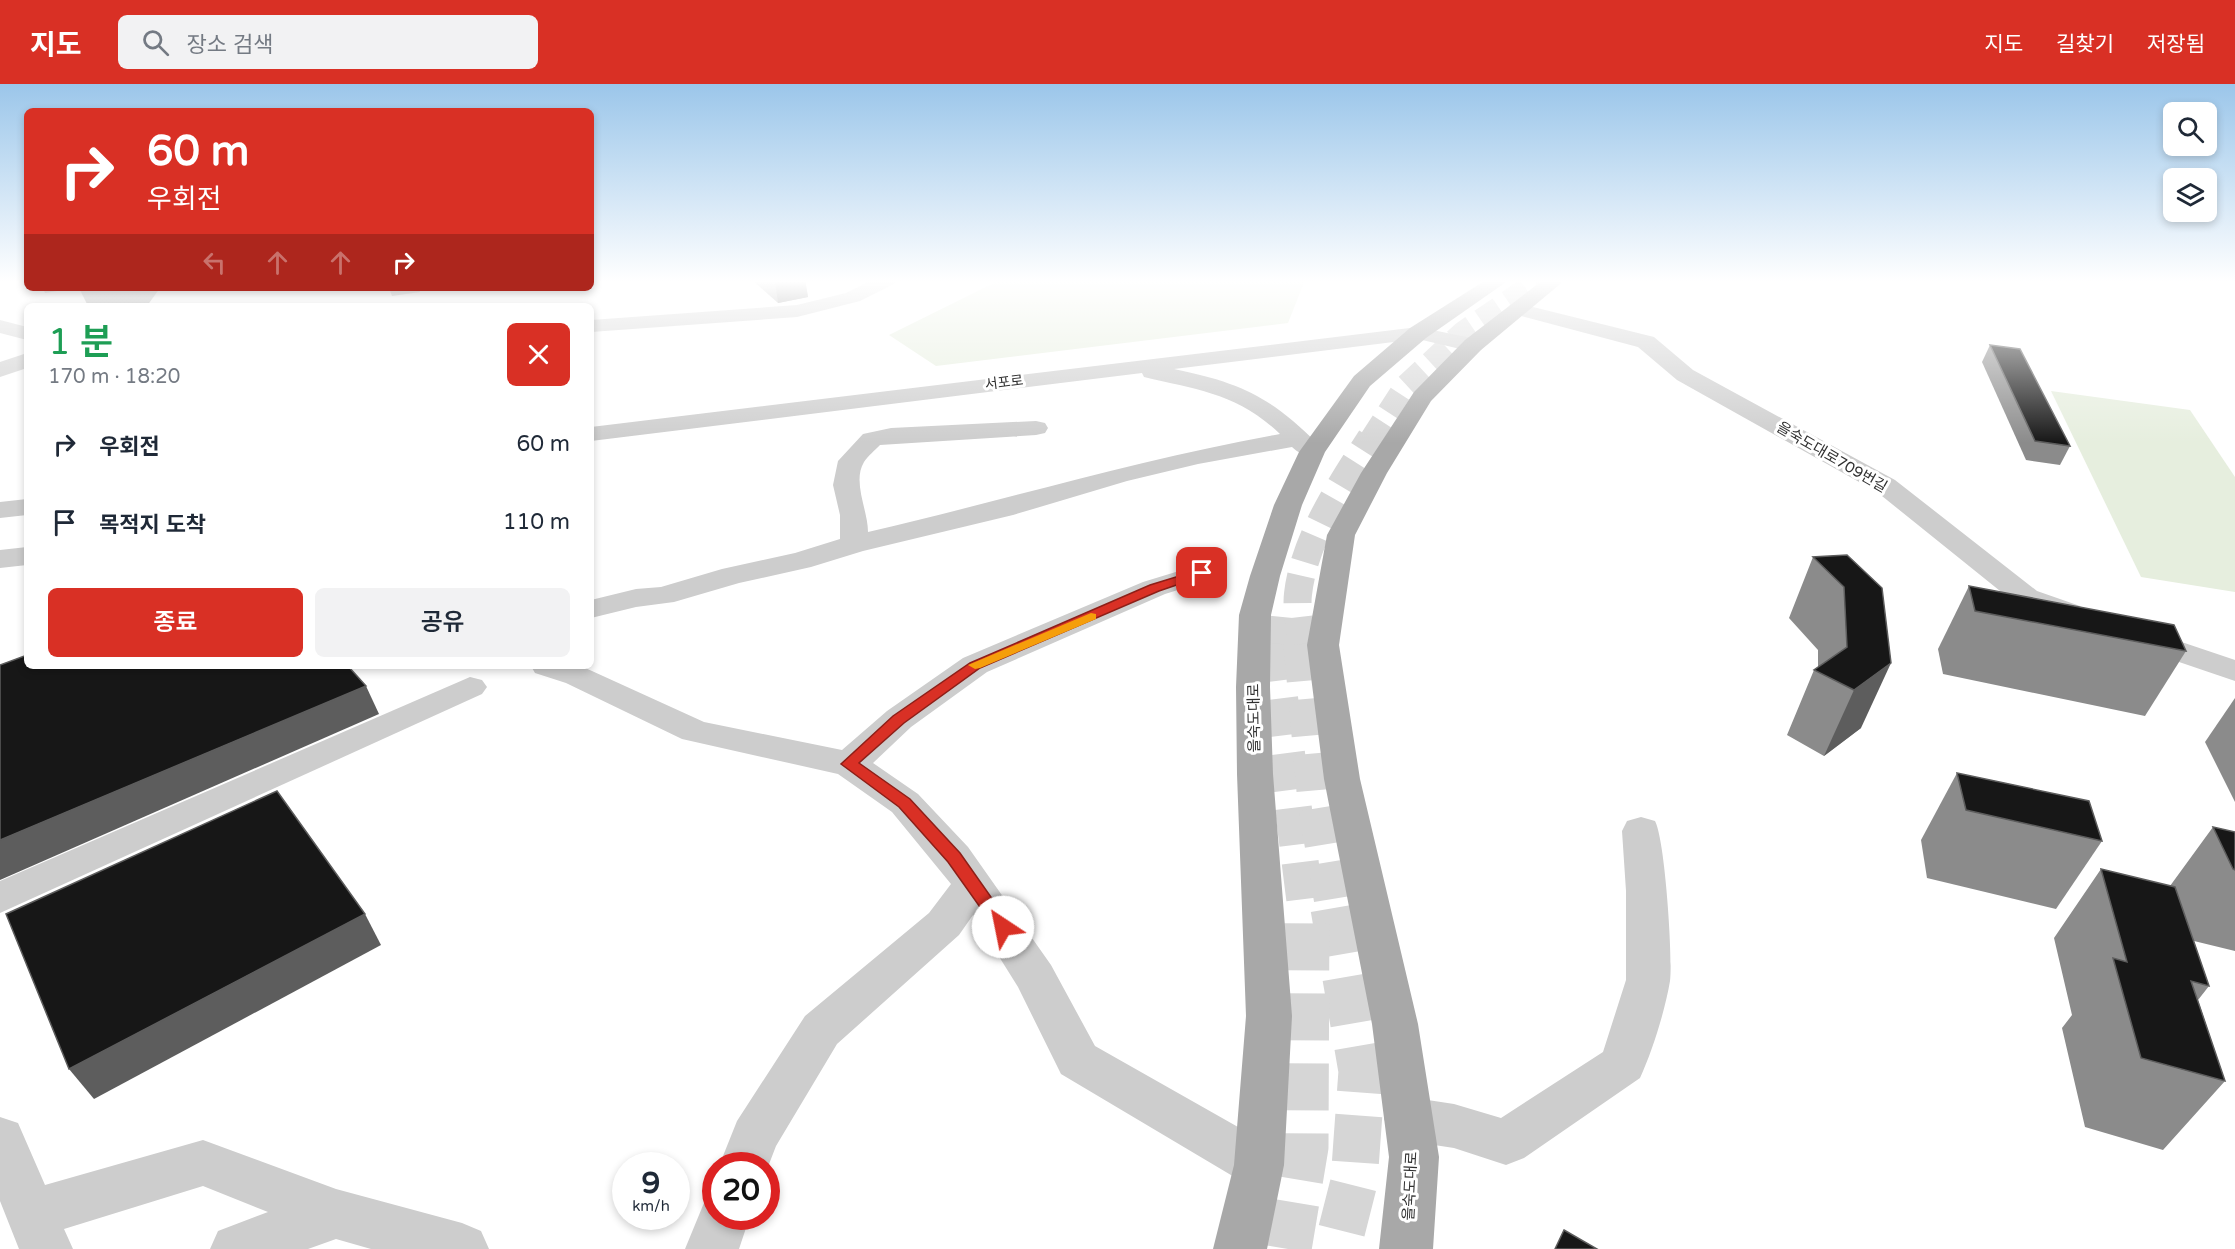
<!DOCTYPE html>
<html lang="ko">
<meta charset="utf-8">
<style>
body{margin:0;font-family:"Varela Round","Noto Sans KR",sans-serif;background:#f2f2f3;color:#1f2937;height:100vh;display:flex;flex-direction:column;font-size:22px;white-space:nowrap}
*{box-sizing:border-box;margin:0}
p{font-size:20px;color:#747a83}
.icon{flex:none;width:33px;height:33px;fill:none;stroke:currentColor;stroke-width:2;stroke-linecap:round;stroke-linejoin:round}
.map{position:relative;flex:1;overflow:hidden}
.sheet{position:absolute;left:24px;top:219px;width:570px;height:366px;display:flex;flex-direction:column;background:#fff;border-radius:9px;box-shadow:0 3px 9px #0003}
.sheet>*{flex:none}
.guide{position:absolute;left:24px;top:24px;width:570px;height:183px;border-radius:9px;box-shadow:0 3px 9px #0003;background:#d93025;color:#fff;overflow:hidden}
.tools{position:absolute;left:2163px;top:18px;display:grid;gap:12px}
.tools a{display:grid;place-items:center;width:54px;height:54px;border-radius:9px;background:#fff;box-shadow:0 3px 9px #0003;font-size:30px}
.speed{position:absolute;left:612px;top:1068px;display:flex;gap:12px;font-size:30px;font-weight:700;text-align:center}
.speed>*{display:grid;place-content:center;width:78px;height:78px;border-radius:50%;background:#fff;box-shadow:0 3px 9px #0003;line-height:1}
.speed small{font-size:15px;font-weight:400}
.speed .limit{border:9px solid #d22;background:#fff;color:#111}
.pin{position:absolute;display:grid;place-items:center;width:51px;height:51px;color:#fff;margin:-26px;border-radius:12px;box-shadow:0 3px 9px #0006}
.me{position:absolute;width:66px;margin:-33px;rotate:326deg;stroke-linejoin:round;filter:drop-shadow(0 0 4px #0008)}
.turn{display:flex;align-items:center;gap:21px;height:126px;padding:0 24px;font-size:27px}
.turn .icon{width:78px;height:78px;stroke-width:2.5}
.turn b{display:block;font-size:42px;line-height:51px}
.lanes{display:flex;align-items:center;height:57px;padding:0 24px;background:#0003;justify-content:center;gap:30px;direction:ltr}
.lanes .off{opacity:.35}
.round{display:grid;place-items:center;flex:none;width:63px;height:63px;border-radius:9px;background:#f2f2f3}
.headline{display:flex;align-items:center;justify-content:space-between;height:102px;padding:0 24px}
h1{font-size:36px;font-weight:600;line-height:45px;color:#1e9e55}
.primary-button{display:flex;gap:12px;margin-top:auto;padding:12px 24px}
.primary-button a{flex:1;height:69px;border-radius:9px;background:#d93025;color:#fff;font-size:24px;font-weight:600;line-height:69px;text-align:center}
.primary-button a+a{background:#f2f2f3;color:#1f2937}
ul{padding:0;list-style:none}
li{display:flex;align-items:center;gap:18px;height:78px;padding:0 24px}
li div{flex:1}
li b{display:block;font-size:22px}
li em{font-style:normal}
header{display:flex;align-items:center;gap:36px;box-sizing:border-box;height:84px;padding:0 30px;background:#d93025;color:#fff}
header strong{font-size:28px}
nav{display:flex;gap:33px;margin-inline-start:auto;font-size:21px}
.search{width:420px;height:54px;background:#f2f2f3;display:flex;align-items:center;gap:15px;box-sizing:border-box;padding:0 21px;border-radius:9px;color:#747a83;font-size:22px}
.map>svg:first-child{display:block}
.green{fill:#e6eede}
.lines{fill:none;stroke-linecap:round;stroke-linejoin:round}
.highway-tunnel-far3{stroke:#d6d6d6;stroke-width:22;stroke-dasharray:22 11;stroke-linecap:butt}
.highway-tunnel-far2{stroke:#d6d6d6;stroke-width:28;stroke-dasharray:28 14;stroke-linecap:butt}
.highway-tunnel-far1{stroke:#d6d6d6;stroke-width:37;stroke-dasharray:37 18;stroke-linecap:butt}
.highway-tunnel{stroke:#d6d6d6;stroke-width:47;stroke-dasharray:47 23;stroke-linecap:butt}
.minor{fill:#cdcdcd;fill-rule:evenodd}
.major{fill:#a8a8a8;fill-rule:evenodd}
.wall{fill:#8b8b8b}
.shaded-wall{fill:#5d5d5d}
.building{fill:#171717;stroke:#5d5d5d;stroke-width:1.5}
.route{fill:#d93025;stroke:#8d1f18;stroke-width:1.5}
.slow{fill:#f59e0b}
.labels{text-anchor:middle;stroke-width:6;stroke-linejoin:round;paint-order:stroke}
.far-street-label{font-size:14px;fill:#303030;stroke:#fff}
.street-label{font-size:15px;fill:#303030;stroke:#fff}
</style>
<header>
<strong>지도</strong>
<div class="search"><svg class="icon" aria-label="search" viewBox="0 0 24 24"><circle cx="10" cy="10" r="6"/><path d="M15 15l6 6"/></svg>장소 검색</div>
<nav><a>지도</a><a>길찾기</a><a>저장됨</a></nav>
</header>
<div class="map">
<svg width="2235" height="1165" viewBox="0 0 2235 1165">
<rect width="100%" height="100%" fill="#fff"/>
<!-- green -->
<g class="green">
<polygon points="1000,196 1305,196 1288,239 936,282 889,251"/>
<polygon points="2051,307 2190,326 2235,393 2235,508 2141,493"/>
</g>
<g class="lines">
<!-- highway-tunnel-far3 -->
<polyline class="highway-tunnel-far3" points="1370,356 1405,302 1463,248 1539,196"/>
<!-- highway-tunnel-far2 -->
<g class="highway-tunnel-far2">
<polyline points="1281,561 1285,521"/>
<path d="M1302,561C1301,545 1296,526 1298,510C1304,455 1342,399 1371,354"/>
</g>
<!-- highway-tunnel-far1 -->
<g class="highway-tunnel-far1">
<polyline points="1281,560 1277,594 1306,825"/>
<polyline points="1302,560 1316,718 1334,825"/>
</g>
<!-- highway-tunnel -->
<g class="highway-tunnel">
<polyline points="1334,824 1362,987 1354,1098 1337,1165"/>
<polyline points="1288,1165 1305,1063 1306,824"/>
</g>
<!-- minor -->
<g class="minor">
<polygon points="872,196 897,196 894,200 860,217 797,233 591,248 591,236 797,221 846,209"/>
<polygon points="1517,219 1654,253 1693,286 1895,396 2037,507 2080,522 2085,529 2080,536 2069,538 2058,536 2015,519 1877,408 1677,296 1638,263 1510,229 1507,225 1510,221"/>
<polygon points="0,236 27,243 27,256 0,249"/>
<path d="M1418,243L1481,256L1484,261L1481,266L1473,268L1418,255L1174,285C1241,299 1269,312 1318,360L1322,365L1318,370C1306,373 1301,371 1292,363L1198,380L1127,397L1013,431L863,467L811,483L739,499L674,518L636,523L591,534V516L636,505L661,503L722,485L795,469L840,455V431L833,401L838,377L863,350L891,344L1036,337L1045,339L1048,344L1045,349L1036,351L880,361C875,366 868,372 864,378C852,398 868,426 868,448C1006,416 1140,375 1280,350C1237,309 1198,306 1144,293L1142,289L591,357V343Z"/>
<polygon points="27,269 27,284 0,293 0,278"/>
<polygon points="27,415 27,431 0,434 0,418"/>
<polygon points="27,463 27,481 0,484 0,466"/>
<polygon points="1202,480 1213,483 1217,489 1213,495 1165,510 987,588 911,643 873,679 918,710 968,763 1051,881 1095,962 1277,1065 1284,1081 1277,1097 1259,1104 1241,1097 1061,990 1018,903 973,831 959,851 837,960 776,1062 766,1088 766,1082 719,1082 737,1037 805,932 929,829 951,800 892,728 838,690 682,655 566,599 535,589 531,582 581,582 704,638 842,666 887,627 963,574 1143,498"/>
<polygon points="2143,545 2235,576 2235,597 2132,562 2127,555 2132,548"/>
<polygon points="470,593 482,596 487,603 482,610 0,829 0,797"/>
<path d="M1641,733L1655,737C1665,755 1673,874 1670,897C1665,927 1652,968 1640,994L1524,1074L1506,1081L1454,1064L1408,1057L1391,1050L1384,1035L1391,1020L1408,1013L1454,1020L1501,1034L1603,968L1626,896V807L1622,747L1627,737Z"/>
<polygon points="0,1033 18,1039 45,1101 203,1056 336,1105 462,1139 481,1147 489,1165 371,1165 336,1155 308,1165 210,1165 218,1147 268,1128 203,1102 64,1145 73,1165 19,1165 0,1117"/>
<polygon points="716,1110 716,1132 750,1132 739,1165 685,1165 706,1114"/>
</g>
<!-- major -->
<g class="major">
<polygon points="1486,196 1509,196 1426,254 1370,302 1325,368 1302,421 1280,492 1271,531 1270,603 1273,690 1292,932 1284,1081 1267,1165 1213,1165 1234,1081 1246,932 1237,690 1236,603 1239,531 1250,492 1274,421 1299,368 1354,292 1410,244"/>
<polygon points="1543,196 1565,196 1481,266 1431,317 1387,389 1355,451 1339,561 1360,695 1418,940 1439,1073 1433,1165 1379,1165 1389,1073 1372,940 1324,695 1307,561 1327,451 1361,389 1414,308 1465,256"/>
</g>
</g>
<!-- wall -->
<g class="wall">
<polygon points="752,196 805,196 808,213 778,219"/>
<polygon points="1990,261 2070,362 2060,381 2026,376 1982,278"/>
<polygon points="1847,471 1861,644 1824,672 1787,651 1814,586 1818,583 1818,566 1789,534 1813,473"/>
<polygon points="1969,502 2186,567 2145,632 1943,590 1938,565"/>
<polygon points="2235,614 2235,718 2205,658"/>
<polygon points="1957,689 2102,757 2056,825 1927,794 1921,756"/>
<polygon points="2213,743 2235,748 2235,867 2194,857 2209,902 2198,916 2225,997 2163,1066 2085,1043 2062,944 2072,931 2054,854 2101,785 2170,802"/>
</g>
<!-- shaded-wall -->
<g class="shaded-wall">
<polygon points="775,196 805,196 808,213 778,219"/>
<polygon points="43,204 75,204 45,209"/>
<polygon points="79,204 160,204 147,222 88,222"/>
<polygon points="389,204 419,204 420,208 392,212"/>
<polygon points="1891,579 1861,644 1824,672 1854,606"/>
<polygon points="366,602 379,630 0,796 0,756"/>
<polygon points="365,830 381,861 94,1015 69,985"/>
</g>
<!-- building -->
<g class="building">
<polygon points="1990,261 2020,265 2070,362 2035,357"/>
<polygon points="1847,471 1882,504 1891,579 1854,606 1814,586 1847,563 1844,503 1813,473"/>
<polygon points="1969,502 2174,541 2186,567 1975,527"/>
<polygon points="27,571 27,582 348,582 366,602 0,756 0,581"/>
<polygon points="1957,689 2089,717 2102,757 1966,726"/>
<polygon points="277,707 365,830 69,985 6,830"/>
<polygon points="2213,743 2235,748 2235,786 2233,785"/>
<polygon points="2101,785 2175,803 2209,902 2191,897 2225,997 2141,974 2113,874 2127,878"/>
<polygon points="1564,1146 1597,1165 1555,1165"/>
</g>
<!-- sky -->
<linearGradient id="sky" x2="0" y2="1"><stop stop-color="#9bc6ea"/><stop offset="0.55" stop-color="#fff"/><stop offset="1" stop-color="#fff" stop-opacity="0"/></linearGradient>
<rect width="2235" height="359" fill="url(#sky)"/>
<!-- route -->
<polygon class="route" points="1202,485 1206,486 1206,491 1159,507 980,584 904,639 859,679 910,715 960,769 1012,843 1009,847 997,847 948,778 899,723 841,680 893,632 970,579 1150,501"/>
<!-- slow -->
<polygon class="slow" points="1091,529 1096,530 1096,535 980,584 975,585 968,581"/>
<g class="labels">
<!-- far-street labels -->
<g class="far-street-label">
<text transform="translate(1004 298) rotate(-7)" y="5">서포로</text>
</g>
<!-- street labels -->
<g class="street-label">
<text transform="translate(1832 373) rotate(30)" y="5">을숙도대로709번길</text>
<text transform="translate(1254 634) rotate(-91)" y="5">을숙도대로</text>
<text transform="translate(1410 1102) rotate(-87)" y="5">을숙도대로</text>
</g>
</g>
</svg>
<div class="tools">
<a><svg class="icon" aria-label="search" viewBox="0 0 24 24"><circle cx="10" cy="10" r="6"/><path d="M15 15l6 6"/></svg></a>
<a><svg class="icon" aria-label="layers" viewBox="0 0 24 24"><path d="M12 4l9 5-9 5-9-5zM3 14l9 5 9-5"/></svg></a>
</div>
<div class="speed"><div>9<small>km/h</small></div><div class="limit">20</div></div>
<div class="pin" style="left:1202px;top:489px;background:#d93025"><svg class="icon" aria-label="arrive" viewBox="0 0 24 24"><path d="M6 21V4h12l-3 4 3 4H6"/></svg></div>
<svg class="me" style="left:1003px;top:843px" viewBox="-20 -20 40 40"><circle r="19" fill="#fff"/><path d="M0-13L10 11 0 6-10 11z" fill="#d93025"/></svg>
<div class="guide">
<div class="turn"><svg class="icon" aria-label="right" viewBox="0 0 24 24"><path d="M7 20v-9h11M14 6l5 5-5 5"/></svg><div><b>60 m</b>우회전</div></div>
<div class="lanes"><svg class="icon off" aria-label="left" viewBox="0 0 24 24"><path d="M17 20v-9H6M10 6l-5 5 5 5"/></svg><svg class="icon off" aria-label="ahead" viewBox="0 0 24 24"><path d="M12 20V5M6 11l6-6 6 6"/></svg><svg class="icon off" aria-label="ahead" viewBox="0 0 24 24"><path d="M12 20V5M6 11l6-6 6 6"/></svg><svg class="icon" aria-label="right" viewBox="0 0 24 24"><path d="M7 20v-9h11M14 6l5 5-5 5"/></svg></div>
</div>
<section class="sheet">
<div class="headline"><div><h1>1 분</h1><p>170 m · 18:20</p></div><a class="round" style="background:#d93025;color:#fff"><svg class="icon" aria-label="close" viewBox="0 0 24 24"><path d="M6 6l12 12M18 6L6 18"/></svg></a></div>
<ul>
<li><svg class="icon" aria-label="right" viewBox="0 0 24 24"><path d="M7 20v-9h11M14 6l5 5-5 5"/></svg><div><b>우회전</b></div><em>60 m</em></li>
<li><svg class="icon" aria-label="arrive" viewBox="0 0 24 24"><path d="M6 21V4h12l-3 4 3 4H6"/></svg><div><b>목적지 도착</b></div><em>110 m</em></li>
</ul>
<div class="primary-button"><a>종료</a><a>공유</a></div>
</section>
</div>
